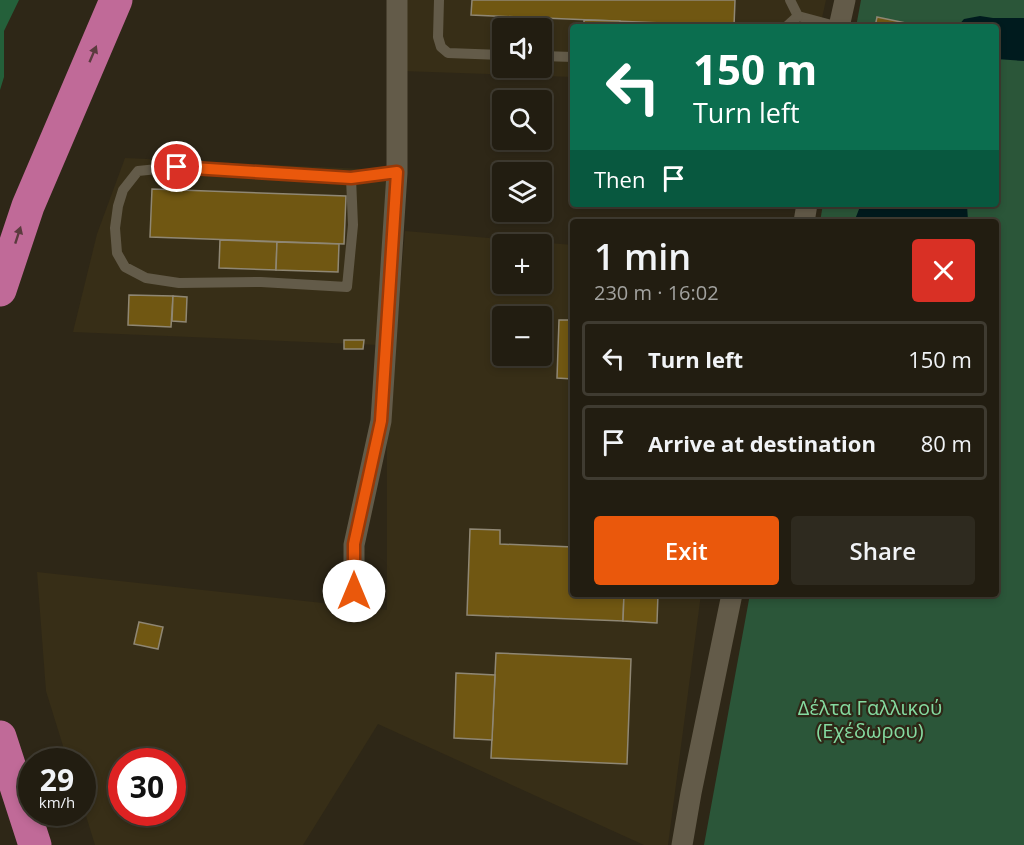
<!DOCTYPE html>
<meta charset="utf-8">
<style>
body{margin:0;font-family:"Open Sans",sans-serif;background:#2e2a1f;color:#f1f3f6;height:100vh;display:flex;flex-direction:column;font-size:22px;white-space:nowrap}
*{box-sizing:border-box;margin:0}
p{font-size:20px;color:#a2a29f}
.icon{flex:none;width:33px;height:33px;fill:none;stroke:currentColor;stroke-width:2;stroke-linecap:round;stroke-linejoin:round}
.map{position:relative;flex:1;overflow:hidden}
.drawer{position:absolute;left:570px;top:219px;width:429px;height:378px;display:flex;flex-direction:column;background:#221d11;border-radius:6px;box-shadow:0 3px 9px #0003,0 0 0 2px #3f3b31}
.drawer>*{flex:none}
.hud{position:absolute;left:570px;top:24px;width:429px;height:183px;border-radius:6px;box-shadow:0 3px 9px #0003,0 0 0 2px #3f3b31;background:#0b6e4f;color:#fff;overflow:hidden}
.buttons{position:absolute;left:492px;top:18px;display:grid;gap:12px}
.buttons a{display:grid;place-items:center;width:60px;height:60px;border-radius:6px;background:#221d11;box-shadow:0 3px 9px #0003,0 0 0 2px #3f3b31;font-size:30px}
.speed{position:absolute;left:18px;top:748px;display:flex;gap:12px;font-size:30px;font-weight:700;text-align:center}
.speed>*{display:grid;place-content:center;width:78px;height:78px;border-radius:50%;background:#221d11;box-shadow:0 3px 9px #0003,0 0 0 2px #3f3b31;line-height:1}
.speed small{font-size:15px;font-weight:400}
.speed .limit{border:9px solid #d22;background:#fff;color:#111}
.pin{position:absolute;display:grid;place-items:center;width:51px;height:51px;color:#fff;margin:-26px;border:3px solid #fff;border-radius:50%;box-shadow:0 2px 6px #0007}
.me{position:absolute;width:66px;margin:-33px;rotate:0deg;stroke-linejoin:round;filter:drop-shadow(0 0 4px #0008)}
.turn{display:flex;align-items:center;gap:21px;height:126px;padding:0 24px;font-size:27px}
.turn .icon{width:78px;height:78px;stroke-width:2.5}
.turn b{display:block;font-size:42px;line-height:51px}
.then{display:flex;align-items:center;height:57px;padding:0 24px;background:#0003;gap:12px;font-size:22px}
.round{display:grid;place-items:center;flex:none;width:63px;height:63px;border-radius:6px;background:#2e2a1f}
.overview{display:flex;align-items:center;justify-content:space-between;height:102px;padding:0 24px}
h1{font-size:36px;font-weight:600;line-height:45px}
.button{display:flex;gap:12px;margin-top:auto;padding:12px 24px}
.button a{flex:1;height:69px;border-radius:6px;background:#ea580c;color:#fff;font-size:24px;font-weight:600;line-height:69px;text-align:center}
.button a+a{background:#2e2a1f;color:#f1f3f6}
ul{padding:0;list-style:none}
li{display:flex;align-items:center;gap:18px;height:75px;margin:0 12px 9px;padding:0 12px;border:3px solid #3f3b31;border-radius:6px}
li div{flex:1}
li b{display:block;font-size:22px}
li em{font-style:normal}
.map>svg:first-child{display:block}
.built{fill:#372e17;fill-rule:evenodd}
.green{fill:#2b5639}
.forest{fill:#24603a}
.water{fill:#001b1e}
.building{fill:#705712;stroke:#8f8774;stroke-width:1.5}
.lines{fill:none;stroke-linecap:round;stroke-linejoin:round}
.service{stroke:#635b49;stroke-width:10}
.minor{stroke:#635b49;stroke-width:21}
.motorway{stroke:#c06a98;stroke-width:33}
.oneway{fill:#5a3b3e}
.route-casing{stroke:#983908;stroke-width:15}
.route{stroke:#ea580c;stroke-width:10}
.labels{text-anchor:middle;stroke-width:4.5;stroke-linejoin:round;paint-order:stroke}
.park-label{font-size:20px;fill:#85dba0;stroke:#2e2717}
</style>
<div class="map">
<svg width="1024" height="845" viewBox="0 0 1024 845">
<rect width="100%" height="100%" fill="#2e2717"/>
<!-- built -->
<g class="built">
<path d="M405,0H826L820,27H573V77L402,71ZM502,28H542V68H502Z"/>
<polygon points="125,158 387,170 379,345 73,332 97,234"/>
<path d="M405,231L573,245V594H701L668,845H644L378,724L303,845H95L83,806L82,762H68L46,691L37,572L387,610V441ZM502,244H542V284H502ZM502,316H542V356H502ZM122,762H172V813H122Z"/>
</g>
<!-- green -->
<polygon class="green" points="861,0 1024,0 1024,845 704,845 750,594 996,594 996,222 820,222 823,204 996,204 996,27 856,27"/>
<!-- forest -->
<polygon class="forest" points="0,0 19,0 4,31 4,77 0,90"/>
<!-- water -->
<g class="water">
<polygon points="980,16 993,18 1024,18 1024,61 996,59 996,27 957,27 964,19"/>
<polygon points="861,204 967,204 968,222 854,222"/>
</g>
<!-- building -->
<g class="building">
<polygon points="472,0 735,0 734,26 471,15"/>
<polygon points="877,17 925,27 875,27"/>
<polygon points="584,20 620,21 620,27 584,27"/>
<polygon points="152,189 346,196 344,244 150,237"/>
<polygon points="220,240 277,242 276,270 219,268"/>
<polygon points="277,242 339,244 338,272 276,270"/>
<polygon points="129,295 173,296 171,327 128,325"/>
<polygon points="173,296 187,297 186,322 172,321"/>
<polygon points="559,320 573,320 573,379 557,378"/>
<polygon points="344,340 364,340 363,349 344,349"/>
<polygon points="470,529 500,530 500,544 573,547 573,594 624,594 623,621 467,615"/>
<polygon points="624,594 658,594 657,623 623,621"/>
<polygon points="139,622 163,627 158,649 134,644"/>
<polygon points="496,653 631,659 627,764 491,758"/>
<polygon points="456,673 495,675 492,740 454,738"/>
</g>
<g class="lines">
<!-- service -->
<g class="service">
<polyline points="439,0 438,37 441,47 448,53 502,55"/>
<polyline points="790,0 798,16 839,27"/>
<polyline points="786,27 798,16"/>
<polyline points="542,56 573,57"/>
<polyline points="351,178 177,167 138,171 123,190 118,206 115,228 117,253 125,267 146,278 179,283 261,282 347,287 353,225 351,178 397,173"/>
</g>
<!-- minor -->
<g class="minor">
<polyline points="839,27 845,0"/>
<polyline points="804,222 807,204"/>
<polyline points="354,591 354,545 381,421 397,173 397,0"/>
<polyline points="682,845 691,793 732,594"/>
</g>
<!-- motorway -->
<g class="motorway">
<polyline points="0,290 28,206 116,0"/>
<polyline points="0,737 35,845"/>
</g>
</g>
<!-- one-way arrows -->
<defs><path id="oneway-solid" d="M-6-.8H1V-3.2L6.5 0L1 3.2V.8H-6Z" transform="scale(1.5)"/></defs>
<g class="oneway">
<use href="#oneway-solid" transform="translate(93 54) rotate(-67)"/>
<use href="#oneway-solid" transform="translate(18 235) rotate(-72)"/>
</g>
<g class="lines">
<defs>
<polyline id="route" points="177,167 351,178 397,172 381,421 354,544 354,591"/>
</defs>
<!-- route casing -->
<use href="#route" class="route-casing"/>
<!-- route -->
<use href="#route" class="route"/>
</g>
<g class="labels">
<!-- park labels -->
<g class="park-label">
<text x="870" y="715">Δέλτα Γαλλικού<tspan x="870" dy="23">(Εχέδωρου)</tspan></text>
</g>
</g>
</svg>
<div class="buttons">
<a><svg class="icon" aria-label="sound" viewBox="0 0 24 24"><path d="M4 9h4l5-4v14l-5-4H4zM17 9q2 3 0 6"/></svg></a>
<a><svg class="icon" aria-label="search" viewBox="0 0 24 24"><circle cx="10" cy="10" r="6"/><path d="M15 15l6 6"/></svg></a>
<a><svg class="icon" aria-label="layers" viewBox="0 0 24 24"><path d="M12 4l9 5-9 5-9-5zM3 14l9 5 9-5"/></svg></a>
<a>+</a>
<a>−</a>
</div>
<div class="speed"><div>29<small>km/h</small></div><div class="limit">30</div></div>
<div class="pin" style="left:177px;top:167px;background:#d93025"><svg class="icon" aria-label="arrive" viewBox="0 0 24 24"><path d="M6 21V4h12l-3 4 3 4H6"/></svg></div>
<svg class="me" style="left:354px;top:591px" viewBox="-20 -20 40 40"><circle r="19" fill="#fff"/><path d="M0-13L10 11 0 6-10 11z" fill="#ea580c"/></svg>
<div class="hud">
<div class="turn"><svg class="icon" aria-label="left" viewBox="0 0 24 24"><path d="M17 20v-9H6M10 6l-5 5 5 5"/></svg><div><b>150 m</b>Turn left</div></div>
<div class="then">Then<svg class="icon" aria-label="arrive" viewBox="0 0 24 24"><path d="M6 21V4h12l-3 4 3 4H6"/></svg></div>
</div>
<section class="drawer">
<div class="overview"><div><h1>1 min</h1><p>230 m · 16:02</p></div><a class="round" style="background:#d93025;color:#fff"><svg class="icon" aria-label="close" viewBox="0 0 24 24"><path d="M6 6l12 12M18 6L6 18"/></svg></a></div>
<ul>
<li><svg class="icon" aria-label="left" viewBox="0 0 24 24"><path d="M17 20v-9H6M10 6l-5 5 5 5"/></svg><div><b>Turn left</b></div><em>150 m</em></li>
<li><svg class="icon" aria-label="arrive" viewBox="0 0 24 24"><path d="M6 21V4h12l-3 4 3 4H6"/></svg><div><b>Arrive at destination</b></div><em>80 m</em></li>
</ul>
<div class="button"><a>Exit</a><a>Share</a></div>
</section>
</div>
